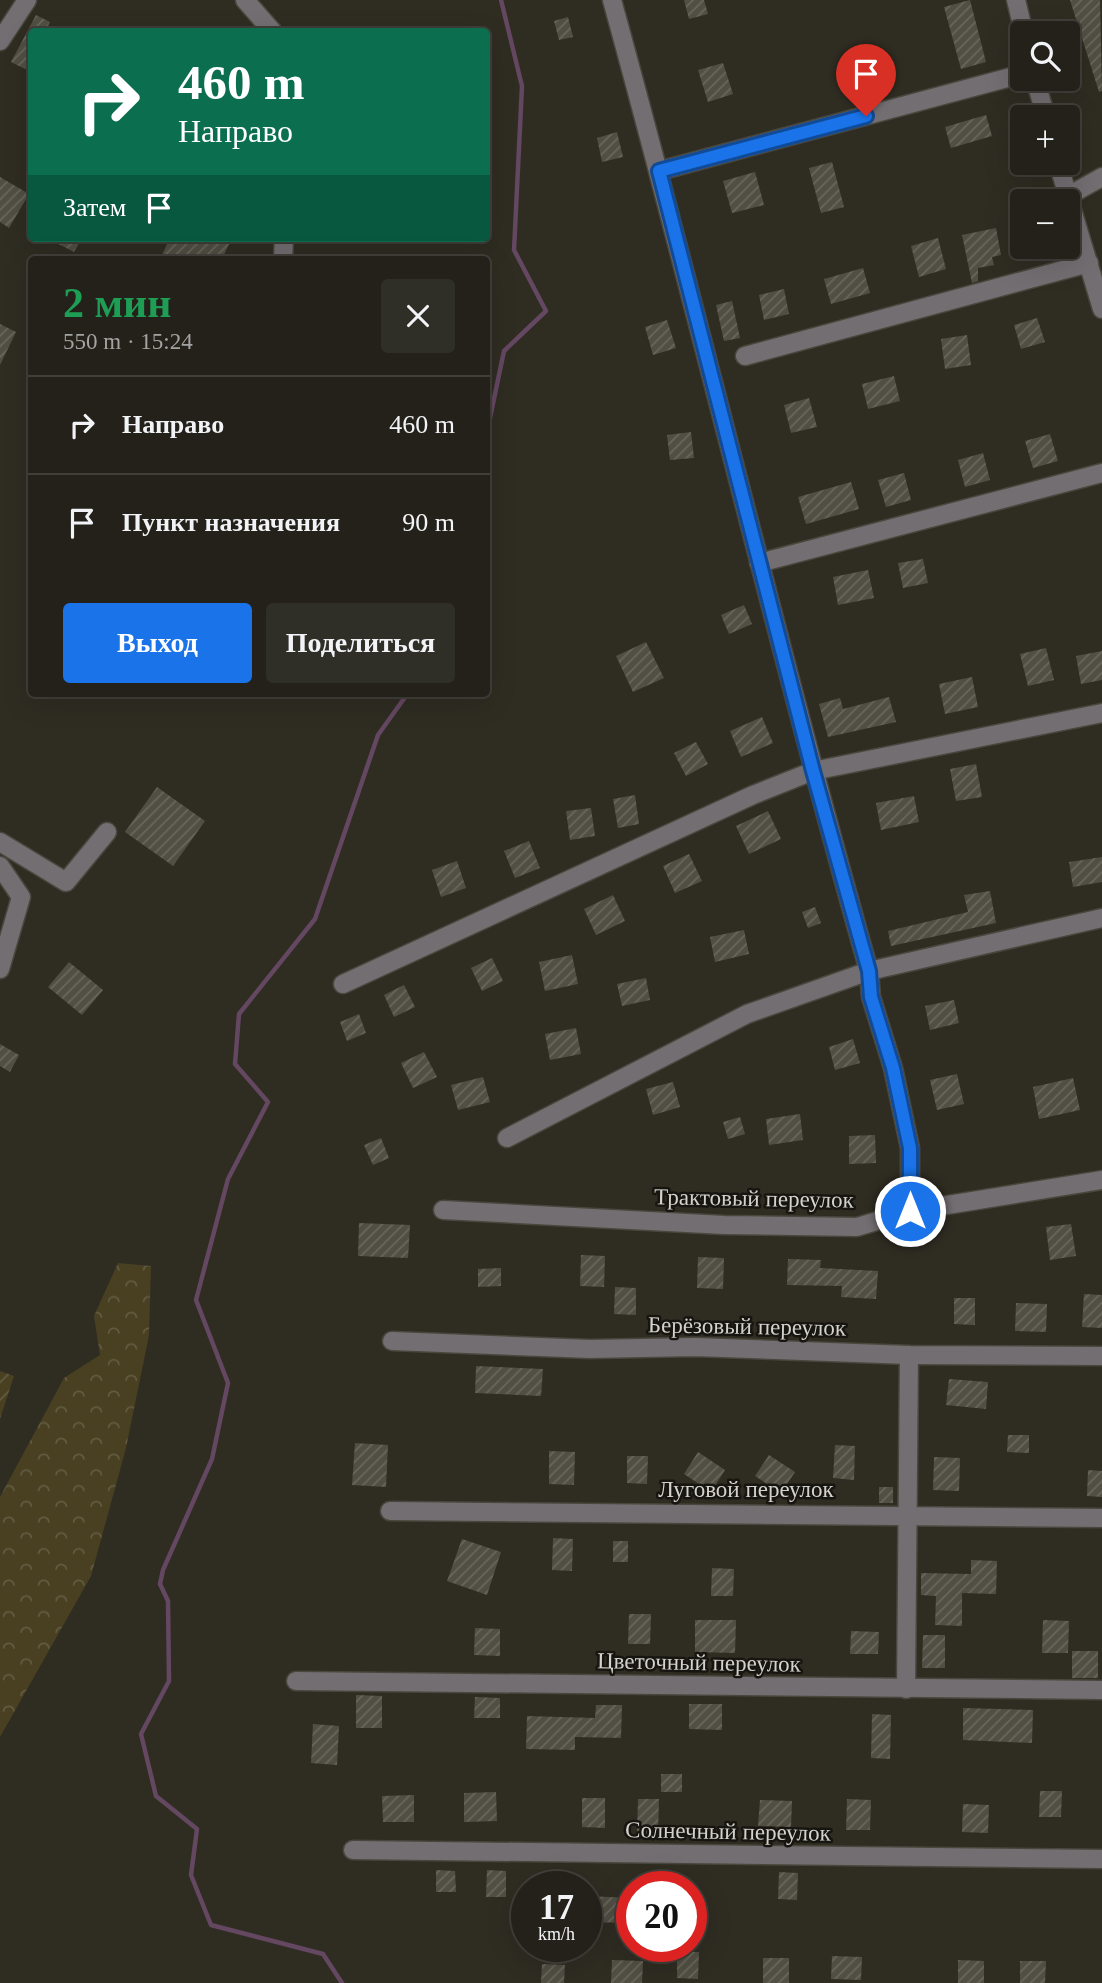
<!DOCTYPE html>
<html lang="ru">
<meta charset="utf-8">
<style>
body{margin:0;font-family:"Times New Roman",serif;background:#2f2e27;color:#f1f3f6;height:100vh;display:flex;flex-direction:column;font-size:26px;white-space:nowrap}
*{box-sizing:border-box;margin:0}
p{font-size:23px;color:#a3a3a2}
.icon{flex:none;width:38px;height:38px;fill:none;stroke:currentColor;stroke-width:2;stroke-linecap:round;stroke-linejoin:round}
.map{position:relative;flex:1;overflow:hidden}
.details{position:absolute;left:28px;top:256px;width:462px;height:441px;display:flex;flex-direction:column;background:#23211a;border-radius:7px;box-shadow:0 7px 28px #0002,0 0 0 2px #403e39}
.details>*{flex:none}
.banner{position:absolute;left:28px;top:28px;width:462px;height:214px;border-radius:7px;box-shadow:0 7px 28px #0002,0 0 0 2px #403e39;background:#0b6e4f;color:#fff;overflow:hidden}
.controls{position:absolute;left:1010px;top:21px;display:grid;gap:14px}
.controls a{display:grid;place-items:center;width:70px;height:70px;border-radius:7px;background:#23211a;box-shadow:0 7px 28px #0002,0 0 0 2px #403e39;font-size:35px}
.speed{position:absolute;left:511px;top:1871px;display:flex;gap:14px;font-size:35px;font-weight:700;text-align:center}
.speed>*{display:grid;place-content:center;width:91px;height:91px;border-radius:50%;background:#23211a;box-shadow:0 7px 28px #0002,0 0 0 2px #403e39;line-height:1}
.speed small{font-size:18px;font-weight:400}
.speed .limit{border:10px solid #d22;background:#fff;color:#111}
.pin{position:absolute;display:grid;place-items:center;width:60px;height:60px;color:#fff;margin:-72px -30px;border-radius:50% 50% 50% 0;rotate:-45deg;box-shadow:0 0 7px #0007}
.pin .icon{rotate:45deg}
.me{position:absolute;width:77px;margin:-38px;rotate:0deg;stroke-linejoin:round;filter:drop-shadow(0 0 5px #0008)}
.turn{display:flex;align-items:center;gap:24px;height:147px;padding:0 35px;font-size:32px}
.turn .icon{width:91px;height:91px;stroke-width:2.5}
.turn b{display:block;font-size:49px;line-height:60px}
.then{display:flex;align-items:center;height:66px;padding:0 35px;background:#0003;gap:14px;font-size:26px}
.round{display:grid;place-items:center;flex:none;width:74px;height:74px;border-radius:7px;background:#2f2e27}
.head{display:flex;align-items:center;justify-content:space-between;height:119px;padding:0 35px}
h1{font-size:42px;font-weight:800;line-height:52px;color:#1e9e55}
.cta{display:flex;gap:14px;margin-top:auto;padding:14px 35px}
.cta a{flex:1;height:80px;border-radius:7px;background:#1a73e8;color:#fff;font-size:28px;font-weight:800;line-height:80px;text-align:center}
.cta a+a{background:#2f2e27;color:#f1f3f6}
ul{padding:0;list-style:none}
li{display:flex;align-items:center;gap:21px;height:98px;padding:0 35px;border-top:2px solid #403e39}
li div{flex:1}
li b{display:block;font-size:26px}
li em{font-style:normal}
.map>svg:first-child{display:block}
.forest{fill:url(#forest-crowns)}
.garden{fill:url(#garden-furrows)}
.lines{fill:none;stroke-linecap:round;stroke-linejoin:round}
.stream{stroke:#644761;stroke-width:4.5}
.building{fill:url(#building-hatch)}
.minor-casing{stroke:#49473d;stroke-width:21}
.minor{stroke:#736e72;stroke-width:18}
.route-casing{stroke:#114b97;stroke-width:18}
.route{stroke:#1a73e8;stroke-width:12}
.labels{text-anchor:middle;stroke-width:5;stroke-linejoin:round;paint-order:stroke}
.street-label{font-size:23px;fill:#d4d2cc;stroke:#161510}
</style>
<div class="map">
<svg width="1102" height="1983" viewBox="0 0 1102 1983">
<defs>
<pattern id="forest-crowns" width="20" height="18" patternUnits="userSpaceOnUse" patternTransform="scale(1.75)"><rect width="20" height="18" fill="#494022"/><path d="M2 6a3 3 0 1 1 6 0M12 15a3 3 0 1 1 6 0" fill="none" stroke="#625b41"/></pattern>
<pattern id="garden-furrows" width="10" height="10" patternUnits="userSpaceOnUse" patternTransform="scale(1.75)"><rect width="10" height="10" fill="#494022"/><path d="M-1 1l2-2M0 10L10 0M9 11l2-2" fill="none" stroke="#625b41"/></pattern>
<pattern id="building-hatch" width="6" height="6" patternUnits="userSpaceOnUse" patternTransform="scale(1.75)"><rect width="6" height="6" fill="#514e43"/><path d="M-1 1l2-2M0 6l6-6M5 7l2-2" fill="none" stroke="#69675d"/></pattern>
</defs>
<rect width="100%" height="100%" fill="#2f2c22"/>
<!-- forest -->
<polygon class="forest" points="118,1263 151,1266 149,1335 126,1448 91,1576 0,1737 0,1497 64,1378 100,1355 94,1316"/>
<!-- garden -->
<polygon class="garden" points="0,1371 14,1376 0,1419"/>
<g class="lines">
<!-- stream -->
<g class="stream">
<polyline points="486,437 504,351 546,311 514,250 522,86 501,0"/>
<polyline points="342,1983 323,1954 211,1925 191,1875 197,1829 156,1796 141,1734 169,1681 168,1601 160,1584 163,1570 212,1459 228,1383 196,1300 228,1179 268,1102 235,1064 239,1014 315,919 378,735 408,693"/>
</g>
</g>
<!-- building -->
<g class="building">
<polygon points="684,0 704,0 708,14 689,19"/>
<polygon points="970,0 986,62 961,69 944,7"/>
<polygon points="1070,0 1100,0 1102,91 1099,92"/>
<polygon points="36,15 50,22 45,32 32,32 32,57 25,69 11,62"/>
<polygon points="568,17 573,37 559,40 554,21"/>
<polygon points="884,53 892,79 870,85 861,60"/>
<polygon points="723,63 733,94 708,102 698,70"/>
<polygon points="986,115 992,136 951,148 945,127"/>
<polygon points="617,132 623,157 602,162 597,138"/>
<polygon points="832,162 844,207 821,213 809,168"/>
<polygon points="755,172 764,205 732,213 723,181"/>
<polygon points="0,177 29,194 9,228 0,222"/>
<polygon points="996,228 1001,255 992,257 994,265 978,268 978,281 972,283 962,235"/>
<polygon points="47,238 82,238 74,252"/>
<polygon points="170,238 232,238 222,259 160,259"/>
<polygon points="938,238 946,269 919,277 911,246"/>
<polygon points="863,268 870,293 831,304 824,279"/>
<polygon points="784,289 789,314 764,320 759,295"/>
<polygon points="732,301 740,338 724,341 716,305"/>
<polygon points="1037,318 1045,342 1021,349 1014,325"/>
<polygon points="667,320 676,348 653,355 645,327"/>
<polygon points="0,324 16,332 0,365"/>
<polygon points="967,335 971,365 945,369 941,339"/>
<polygon points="894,376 900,401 868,409 862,384"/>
<polygon points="809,398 817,427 791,433 784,405"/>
<polygon points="691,432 694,458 670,460 667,435"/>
<polygon points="1050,434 1058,461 1033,468 1025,441"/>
<polygon points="983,453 990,480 965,487 958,460"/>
<polygon points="904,473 911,500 886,507 878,480"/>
<polygon points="851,482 859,509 806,524 798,497"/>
<polygon points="923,559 928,583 903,588 898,563"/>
<polygon points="868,570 874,598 838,605 833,577"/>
<polygon points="744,605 752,624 729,634 721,615"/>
<polygon points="646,642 664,678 633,692 616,656"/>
<polygon points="1046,648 1054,680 1028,686 1020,654"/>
<polygon points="1102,651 1102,680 1081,684 1076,656"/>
<polygon points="972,677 978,707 945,714 939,684"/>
<polygon points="889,697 896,722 828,737 819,704 840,698 843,709"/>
<polygon points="762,717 773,743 741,757 730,731"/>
<polygon points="696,742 708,764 686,776 674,753"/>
<polygon points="976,764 982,797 956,801 950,769"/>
<polygon points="157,787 205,821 173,866 125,832"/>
<polygon points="635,795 639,824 618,828 613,799"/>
<polygon points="914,796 919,822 881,830 876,803"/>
<polygon points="591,808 595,836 570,840 566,811"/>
<polygon points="768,811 781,839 749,854 736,826"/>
<polygon points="529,841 540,868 515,878 504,851"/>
<polygon points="689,854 702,881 675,893 663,866"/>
<polygon points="1102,857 1102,882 1073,887 1069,862"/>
<polygon points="457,861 466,888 441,897 432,870"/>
<polygon points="990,891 996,923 891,946 888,931 968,912 964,895"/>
<polygon points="613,895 625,921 596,935 584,909"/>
<polygon points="815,907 821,923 808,928 802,912"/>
<polygon points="744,930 749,954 715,962 710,937"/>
<polygon points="572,955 578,984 545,991 539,962"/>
<polygon points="492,958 503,981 482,991 471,968"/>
<polygon points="69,962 103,990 82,1015 48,987"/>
<polygon points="646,978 650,1000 622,1006 617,984"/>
<polygon points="404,985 415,1007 394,1017 384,995"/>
<polygon points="954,1000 959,1023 930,1030 925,1006"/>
<polygon points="359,1014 366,1033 347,1041 340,1022"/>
<polygon points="576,1028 581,1054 550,1060 545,1034"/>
<polygon points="853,1039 860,1063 835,1070 829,1047"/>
<polygon points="0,1044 19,1055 10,1072 0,1066"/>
<polygon points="424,1052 437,1077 413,1088 401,1063"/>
<polygon points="957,1074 964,1104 937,1110 930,1080"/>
<polygon points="483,1077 490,1102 458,1110 451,1085"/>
<polygon points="1073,1078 1080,1110 1039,1119 1033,1087"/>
<polygon points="673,1082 680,1107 653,1115 646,1089"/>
<polygon points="800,1114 803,1140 769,1145 766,1119"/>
<polygon points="740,1117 745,1134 728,1139 723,1122"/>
<polygon points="875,1135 876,1163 849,1164 849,1136"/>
<polygon points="381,1138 389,1158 373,1165 364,1145"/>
<polygon points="359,1223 410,1225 408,1258 358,1256"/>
<polygon points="1071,1224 1076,1256 1050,1260 1046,1227"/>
<polygon points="581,1255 605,1256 604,1287 580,1286"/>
<polygon points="698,1257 724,1258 723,1289 697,1288"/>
<polygon points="788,1259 821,1260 820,1268 878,1271 876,1299 841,1297 842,1286 787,1285"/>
<polygon points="501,1268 501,1286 478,1287 478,1269"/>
<polygon points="615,1287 636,1288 636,1315 614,1314"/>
<polygon points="1084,1294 1102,1295 1102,1328 1082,1327"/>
<polygon points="954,1298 975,1298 975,1325 954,1324"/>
<polygon points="1016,1303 1047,1304 1046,1332 1015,1331"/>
<polygon points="476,1366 543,1369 541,1396 475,1393"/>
<polygon points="949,1379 988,1382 986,1409 946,1405"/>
<polygon points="1008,1435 1029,1435 1029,1453 1007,1452"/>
<polygon points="355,1443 388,1445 386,1487 352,1485"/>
<polygon points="835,1445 855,1446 854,1480 833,1478"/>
<polygon points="549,1451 575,1452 574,1485 549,1484"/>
<polygon points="698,1452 725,1470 711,1492 684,1474"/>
<polygon points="769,1455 795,1472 781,1493 755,1476"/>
<polygon points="627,1456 648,1456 647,1484 627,1483"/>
<polygon points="934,1457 960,1458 959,1491 933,1490"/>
<polygon points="1088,1470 1102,1471 1102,1497 1087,1496"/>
<rect x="879" y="1487" width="14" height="16"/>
<polygon points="553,1538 573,1539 572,1571 552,1570"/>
<polygon points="462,1539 501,1552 487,1595 447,1581"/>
<rect x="613" y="1541" width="15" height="21"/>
<polygon points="971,1560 997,1561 996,1594 962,1593 962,1626 935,1625 936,1596 921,1595 921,1573 971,1574"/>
<polygon points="712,1568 734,1569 733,1596 711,1596"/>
<polygon points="629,1614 651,1614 650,1644 628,1644"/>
<polygon points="695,1620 736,1620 735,1653 695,1652"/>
<polygon points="1043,1620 1069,1621 1068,1653 1042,1653"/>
<polygon points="475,1628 500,1629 500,1656 474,1655"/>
<polygon points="851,1631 879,1632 878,1654 850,1654"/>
<polygon points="923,1635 945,1635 945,1668 922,1668"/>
<rect x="1072" y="1651" width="26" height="27"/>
<polygon points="356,1695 382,1696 382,1728 356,1728"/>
<polygon points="475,1697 500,1698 500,1718 474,1718"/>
<polygon points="689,1704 722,1704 722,1730 689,1729"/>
<polygon points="596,1705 622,1705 621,1738 575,1737 575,1750 526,1749 527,1716 595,1718"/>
<polygon points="963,1708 1033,1710 1032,1743 963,1740"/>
<polygon points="872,1714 891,1715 890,1759 871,1758"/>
<polygon points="313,1724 339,1726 337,1765 311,1763"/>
<rect x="661" y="1774" width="21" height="18"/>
<polygon points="1040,1791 1062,1791 1061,1817 1039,1817"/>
<polygon points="496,1792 497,1821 464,1822 464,1793"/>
<polygon points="414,1795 414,1822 383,1822 382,1796"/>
<polygon points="582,1798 605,1798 605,1828 582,1827"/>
<polygon points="638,1799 659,1799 658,1834 637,1834"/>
<polygon points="847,1799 871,1800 870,1830 846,1830"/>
<polygon points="760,1800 792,1801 791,1827 758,1826"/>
<polygon points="963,1804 989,1805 988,1833 962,1832"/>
<polygon points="436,1870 455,1871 456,1892 436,1892"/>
<polygon points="487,1870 506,1871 506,1897 486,1897"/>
<polygon points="779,1872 798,1873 797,1900 778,1899"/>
<polygon points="586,1896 632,1898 632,1923 586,1922"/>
<polygon points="677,1952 699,1952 698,1979 677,1978"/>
<polygon points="832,1956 862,1957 861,1980 831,1979"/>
<rect x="763" y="1958" width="26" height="25"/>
<polygon points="612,1960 643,1961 642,1983 611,1983"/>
<polygon points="958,1960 984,1961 984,1983 958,1983"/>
<polygon points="1020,1961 1046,1961 1045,1983 1020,1983"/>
<polygon points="542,1964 565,1965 564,1983 541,1983"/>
</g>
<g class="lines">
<defs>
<g id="minor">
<polyline points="245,0 273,32"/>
<path d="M612,0C701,323 778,649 869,971L871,997L893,1068L910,1148V1211"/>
<polyline points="1016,0 1024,33"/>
<polyline points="0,41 27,0"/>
<polyline points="1035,79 1046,117"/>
<polyline points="1058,163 1102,309"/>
<polyline points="659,171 1022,74"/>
<polyline points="1068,196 1102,177"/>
<polyline points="283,259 284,238"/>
<polyline points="745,356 1089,263"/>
<polyline points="759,563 1102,473"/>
<polyline points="0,842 66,882 107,832"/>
<polyline points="0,866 21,897 0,969"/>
<polyline points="343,984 753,795 813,771 1102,713"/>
<polyline points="507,1138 747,1014 869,971 1102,918"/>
<polyline points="443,1210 724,1225 857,1227 910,1211 1102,1180"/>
<polyline points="392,1341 590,1349 695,1347 909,1355 1102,1356"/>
<polyline points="390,1511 1102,1518"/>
<polyline points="296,1681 1102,1690"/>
<polyline points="906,1689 909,1355"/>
<polyline points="353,1850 1102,1859"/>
</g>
</defs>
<!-- minor casing -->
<use href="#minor" class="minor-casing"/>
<!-- minor -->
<use href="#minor" class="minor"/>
</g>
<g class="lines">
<defs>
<polyline id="route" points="866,116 659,171 813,771 869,971 871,997 893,1068 910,1148 910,1211"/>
</defs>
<!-- route casing -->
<use href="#route" class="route-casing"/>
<!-- route -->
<use href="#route" class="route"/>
</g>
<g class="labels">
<!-- street labels -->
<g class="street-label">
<text transform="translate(754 1198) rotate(1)" y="8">Трактовый переулок</text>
<text transform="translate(747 1326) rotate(1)" y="8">Берёзовый переулок</text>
<text x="746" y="1497">Луговой переулок</text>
<text transform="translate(699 1662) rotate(1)" y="8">Цветочный переулок</text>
<text transform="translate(728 1831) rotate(1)" y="8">Солнечный переулок</text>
</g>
</g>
</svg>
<div class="controls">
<a><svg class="icon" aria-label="search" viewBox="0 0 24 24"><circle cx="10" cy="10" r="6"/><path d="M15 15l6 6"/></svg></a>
<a>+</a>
<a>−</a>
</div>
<div class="speed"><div>17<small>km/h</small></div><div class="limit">20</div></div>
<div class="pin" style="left:866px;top:116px;background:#d93025"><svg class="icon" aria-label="arrive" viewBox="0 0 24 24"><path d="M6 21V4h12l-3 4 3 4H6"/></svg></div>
<svg class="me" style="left:910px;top:1211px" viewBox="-20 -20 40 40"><circle r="17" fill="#1a73e8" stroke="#fff" stroke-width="3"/><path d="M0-11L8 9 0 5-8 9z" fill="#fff"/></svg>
<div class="banner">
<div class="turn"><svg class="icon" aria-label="right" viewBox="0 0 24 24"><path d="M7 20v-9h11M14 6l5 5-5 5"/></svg><div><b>460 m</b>Направо</div></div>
<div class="then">Затем<svg class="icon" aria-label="arrive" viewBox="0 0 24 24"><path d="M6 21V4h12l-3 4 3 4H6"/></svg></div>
</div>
<section class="details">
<div class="head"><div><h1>2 мин</h1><p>550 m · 15:24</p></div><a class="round"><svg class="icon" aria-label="close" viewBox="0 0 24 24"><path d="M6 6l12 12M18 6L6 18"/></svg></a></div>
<ul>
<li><svg class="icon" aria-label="right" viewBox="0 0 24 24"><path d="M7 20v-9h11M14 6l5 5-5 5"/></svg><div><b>Направо</b></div><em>460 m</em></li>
<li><svg class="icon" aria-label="arrive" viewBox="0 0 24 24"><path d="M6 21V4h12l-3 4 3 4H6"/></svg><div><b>Пункт назначения</b></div><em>90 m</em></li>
</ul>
<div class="cta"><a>Выход</a><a>Поделиться</a></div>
</section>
</div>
